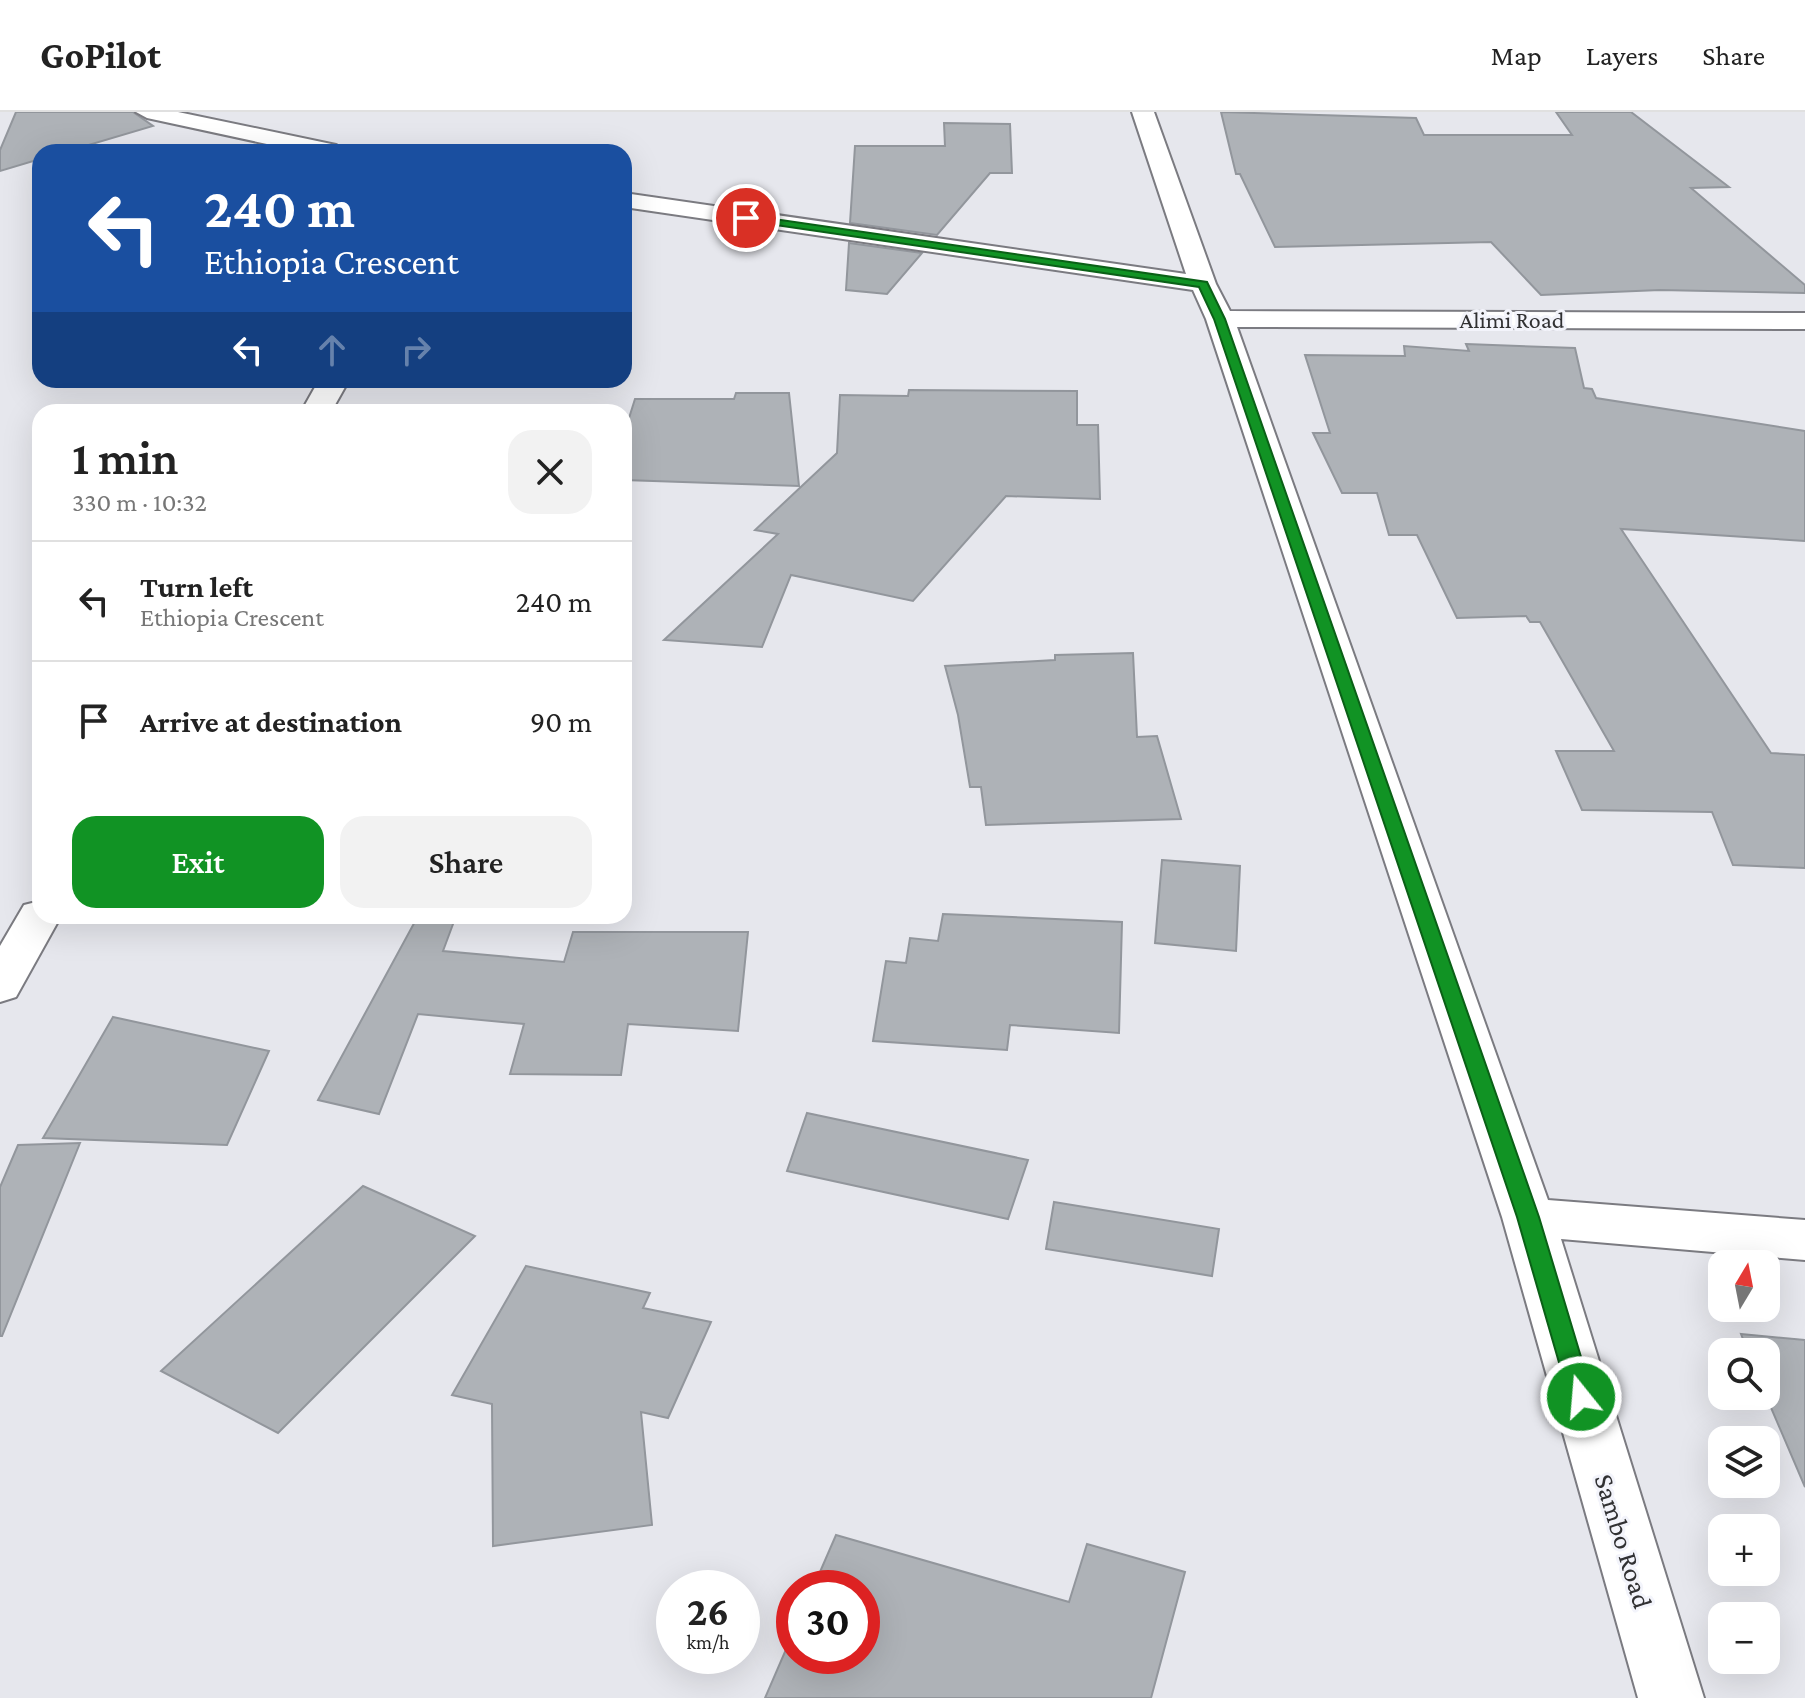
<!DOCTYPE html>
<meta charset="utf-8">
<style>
body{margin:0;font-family:"Crimson Pro",serif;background:#f2f2f2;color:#222;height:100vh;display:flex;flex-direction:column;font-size:30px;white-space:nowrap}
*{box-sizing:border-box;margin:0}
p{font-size:26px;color:#767676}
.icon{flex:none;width:44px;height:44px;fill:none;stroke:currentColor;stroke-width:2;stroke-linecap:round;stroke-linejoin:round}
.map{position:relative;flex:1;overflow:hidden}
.details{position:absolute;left:32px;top:292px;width:600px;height:520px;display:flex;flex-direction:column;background:#fff;border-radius:24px;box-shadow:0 8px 32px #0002}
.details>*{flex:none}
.top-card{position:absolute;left:32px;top:32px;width:600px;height:244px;border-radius:24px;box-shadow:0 8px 32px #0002;background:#1a4fa0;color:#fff;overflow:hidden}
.needle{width:52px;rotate:10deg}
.buttons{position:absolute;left:1708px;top:1138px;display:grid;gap:16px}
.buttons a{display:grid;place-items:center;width:72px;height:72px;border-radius:16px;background:#fff;box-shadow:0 8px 32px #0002;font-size:40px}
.speed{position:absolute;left:656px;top:1458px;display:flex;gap:16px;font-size:40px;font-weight:700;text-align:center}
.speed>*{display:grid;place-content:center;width:104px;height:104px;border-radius:50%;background:#fff;box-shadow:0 8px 32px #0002;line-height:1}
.speed small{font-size:20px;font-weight:400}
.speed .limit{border:12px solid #d22;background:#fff;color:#111}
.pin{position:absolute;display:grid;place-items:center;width:68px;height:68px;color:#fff;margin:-34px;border:4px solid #fff;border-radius:50%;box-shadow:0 2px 8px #0007}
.me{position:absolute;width:88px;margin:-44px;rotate:343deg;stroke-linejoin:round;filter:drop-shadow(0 0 6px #0008)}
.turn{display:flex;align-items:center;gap:28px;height:168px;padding:0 40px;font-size:36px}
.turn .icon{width:104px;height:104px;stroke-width:2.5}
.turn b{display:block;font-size:56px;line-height:68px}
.lanes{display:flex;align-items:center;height:76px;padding:0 40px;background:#0003;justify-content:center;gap:40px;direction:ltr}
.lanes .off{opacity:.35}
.round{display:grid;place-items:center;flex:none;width:84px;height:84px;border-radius:24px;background:#f2f2f2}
.headline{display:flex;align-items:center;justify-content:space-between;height:136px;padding:0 40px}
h1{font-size:48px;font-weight:600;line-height:60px}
.action{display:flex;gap:16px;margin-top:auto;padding:16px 40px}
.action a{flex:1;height:92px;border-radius:24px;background:#119324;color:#fff;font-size:32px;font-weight:600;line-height:92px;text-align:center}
.action a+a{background:#f2f2f2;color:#222}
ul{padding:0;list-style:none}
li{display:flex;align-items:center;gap:24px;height:120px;padding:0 40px;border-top:2px solid #e0e0e0}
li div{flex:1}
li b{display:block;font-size:30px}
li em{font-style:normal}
header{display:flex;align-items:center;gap:48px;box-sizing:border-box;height:112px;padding:0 40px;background:#fff;border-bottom:2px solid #e0e0e0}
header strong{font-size:38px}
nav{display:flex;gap:44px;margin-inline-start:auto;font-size:28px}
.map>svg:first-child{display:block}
.building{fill:#aeb2b7;stroke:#92969c;stroke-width:2}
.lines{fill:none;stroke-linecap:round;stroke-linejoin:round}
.street-casing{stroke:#7b7b81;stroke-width:4}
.street{fill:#fff;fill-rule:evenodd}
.route{fill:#119324;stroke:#0b6017;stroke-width:2}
.labels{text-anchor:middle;stroke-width:6;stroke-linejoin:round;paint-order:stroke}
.far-street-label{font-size:24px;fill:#313133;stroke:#f3f4fb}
.street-label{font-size:28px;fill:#313133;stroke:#f3f4fb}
</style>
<header>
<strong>GoPilot</strong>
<nav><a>Map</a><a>Layers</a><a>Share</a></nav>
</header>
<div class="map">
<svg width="1805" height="1586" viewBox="0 0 1805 1586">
<rect width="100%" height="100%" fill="#e6e7ed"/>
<!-- building -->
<g class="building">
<polygon points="16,0 133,0 153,14 65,40 40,40 40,47 0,59 0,38"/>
<polygon points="1221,0 1416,6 1424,23 1572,23 1556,0 1631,0 1729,75 1691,76 1805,173 1805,181 1660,178 1541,183 1491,130 1275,135 1240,62 1236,62"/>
<polygon points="944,11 1010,12 1012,61 990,61 937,123 850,111 855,34 945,34"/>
<polygon points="849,131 922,141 887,182 846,178"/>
<polygon points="1466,232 1575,236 1584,276 1592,277 1596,286 1805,319 1805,429 1621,417 1771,641 1805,643 1805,756 1733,753 1712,700 1582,698 1556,639 1614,639 1540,510 1530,510 1526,504 1457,506 1417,423 1389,423 1377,381 1342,381 1313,321 1330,321 1305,243 1405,244 1404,234 1469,239"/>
<polygon points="909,278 1077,279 1077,313 1098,313 1100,387 1006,384 913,489 791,463 762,535 664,528 778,422 755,418 837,341 840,283 908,284"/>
<polygon points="736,281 789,281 799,374 624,368 624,322 635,287 734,287"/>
<polygon points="1133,541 1137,625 1157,624 1181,707 986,713 981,675 970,675 958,603 945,554 1055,548 1055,543"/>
<polygon points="1162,748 1240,754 1236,839 1155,831"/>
<polygon points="943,802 1122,810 1119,921 1010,913 1007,938 873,929 886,849 906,851 910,826 938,829"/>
<polygon points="418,804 456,804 443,839 564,850 573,820 748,820 738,919 628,912 621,963 510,962 524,912 418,902 379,1002 318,988"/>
<polygon points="113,905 269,939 227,1033 43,1026"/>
<polygon points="807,1001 1028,1048 1008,1107 787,1059"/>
<polygon points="80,1031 2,1224 0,1224 0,1075 18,1033"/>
<polygon points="363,1074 475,1124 278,1321 161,1259"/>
<polygon points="1054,1090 1219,1117 1212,1164 1046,1137"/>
<polygon points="526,1154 650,1181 643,1196 711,1210 668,1306 641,1300 652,1413 493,1434 492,1292 452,1283"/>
<polygon points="1741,1222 1805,1228 1805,1375 1766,1284 1766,1240 1748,1240"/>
<polygon points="836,1423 1069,1490 1087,1432 1185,1460 1151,1586 765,1586 794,1519 794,1544 862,1544 862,1476 813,1476"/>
</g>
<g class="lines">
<defs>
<g id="street">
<polygon points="136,0 178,0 336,33 347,40 304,40 147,6"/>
<polygon points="1132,0 1154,0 1216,172 1230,199 1805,201 1805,217 1237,215 1548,1088 1805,1108 1805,1148 1561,1127 1704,1586 1638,1586 1502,1105 1206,207 1193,178 624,95 624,81 1186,162"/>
<polygon points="319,268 349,268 331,300 301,300"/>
<polygon points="40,789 40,804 61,804 16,885 0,890 0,834 24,793"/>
</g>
</defs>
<!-- street casing -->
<use href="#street" class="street-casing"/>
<!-- street -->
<use href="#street" class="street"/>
</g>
<!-- route -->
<polygon class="route" points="746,103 1207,170 1225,207 1539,1105 1593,1285 1590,1292 1573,1292 1569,1285 1517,1105 1214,207 1199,175 742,108"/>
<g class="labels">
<!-- far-street labels -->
<g class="far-street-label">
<text x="1512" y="216">Alimi Road</text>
</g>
<!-- street labels -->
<g class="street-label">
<text transform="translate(1624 1429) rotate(73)" y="10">Sambo Road</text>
</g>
</g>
</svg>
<div class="buttons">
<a><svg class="needle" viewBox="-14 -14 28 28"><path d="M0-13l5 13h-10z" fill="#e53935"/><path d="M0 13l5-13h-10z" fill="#767676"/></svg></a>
<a><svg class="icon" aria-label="search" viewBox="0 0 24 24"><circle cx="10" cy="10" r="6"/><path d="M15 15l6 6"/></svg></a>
<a><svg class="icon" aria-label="layers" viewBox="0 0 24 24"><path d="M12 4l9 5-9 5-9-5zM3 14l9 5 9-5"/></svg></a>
<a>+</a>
<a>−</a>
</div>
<div class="speed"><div>26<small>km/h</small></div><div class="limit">30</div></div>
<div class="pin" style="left:746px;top:106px;background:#d93025"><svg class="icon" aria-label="arrive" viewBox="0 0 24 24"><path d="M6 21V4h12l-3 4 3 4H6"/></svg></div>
<svg class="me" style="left:1581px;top:1285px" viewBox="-20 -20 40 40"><circle r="17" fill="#119324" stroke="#fff" stroke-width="3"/><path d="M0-11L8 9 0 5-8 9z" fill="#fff"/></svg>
<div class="top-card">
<div class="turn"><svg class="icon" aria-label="left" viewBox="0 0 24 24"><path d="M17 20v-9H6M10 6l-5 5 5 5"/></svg><div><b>240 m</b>Ethiopia Crescent</div></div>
<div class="lanes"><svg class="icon" aria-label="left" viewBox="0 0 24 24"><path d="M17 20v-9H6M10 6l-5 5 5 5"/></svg><svg class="icon off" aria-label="ahead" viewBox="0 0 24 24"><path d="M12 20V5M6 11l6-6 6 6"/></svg><svg class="icon off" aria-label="right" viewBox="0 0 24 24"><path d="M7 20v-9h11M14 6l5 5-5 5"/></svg></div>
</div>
<section class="details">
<div class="headline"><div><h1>1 min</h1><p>330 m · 10:32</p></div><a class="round"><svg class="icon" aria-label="close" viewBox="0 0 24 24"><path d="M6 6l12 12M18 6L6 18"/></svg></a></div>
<ul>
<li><svg class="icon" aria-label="left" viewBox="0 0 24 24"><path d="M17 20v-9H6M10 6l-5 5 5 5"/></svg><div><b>Turn left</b><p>Ethiopia Crescent</p></div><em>240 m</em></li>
<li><svg class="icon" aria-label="arrive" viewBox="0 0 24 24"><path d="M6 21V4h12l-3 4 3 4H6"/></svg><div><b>Arrive at destination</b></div><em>90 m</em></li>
</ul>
<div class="action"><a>Exit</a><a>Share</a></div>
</section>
</div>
